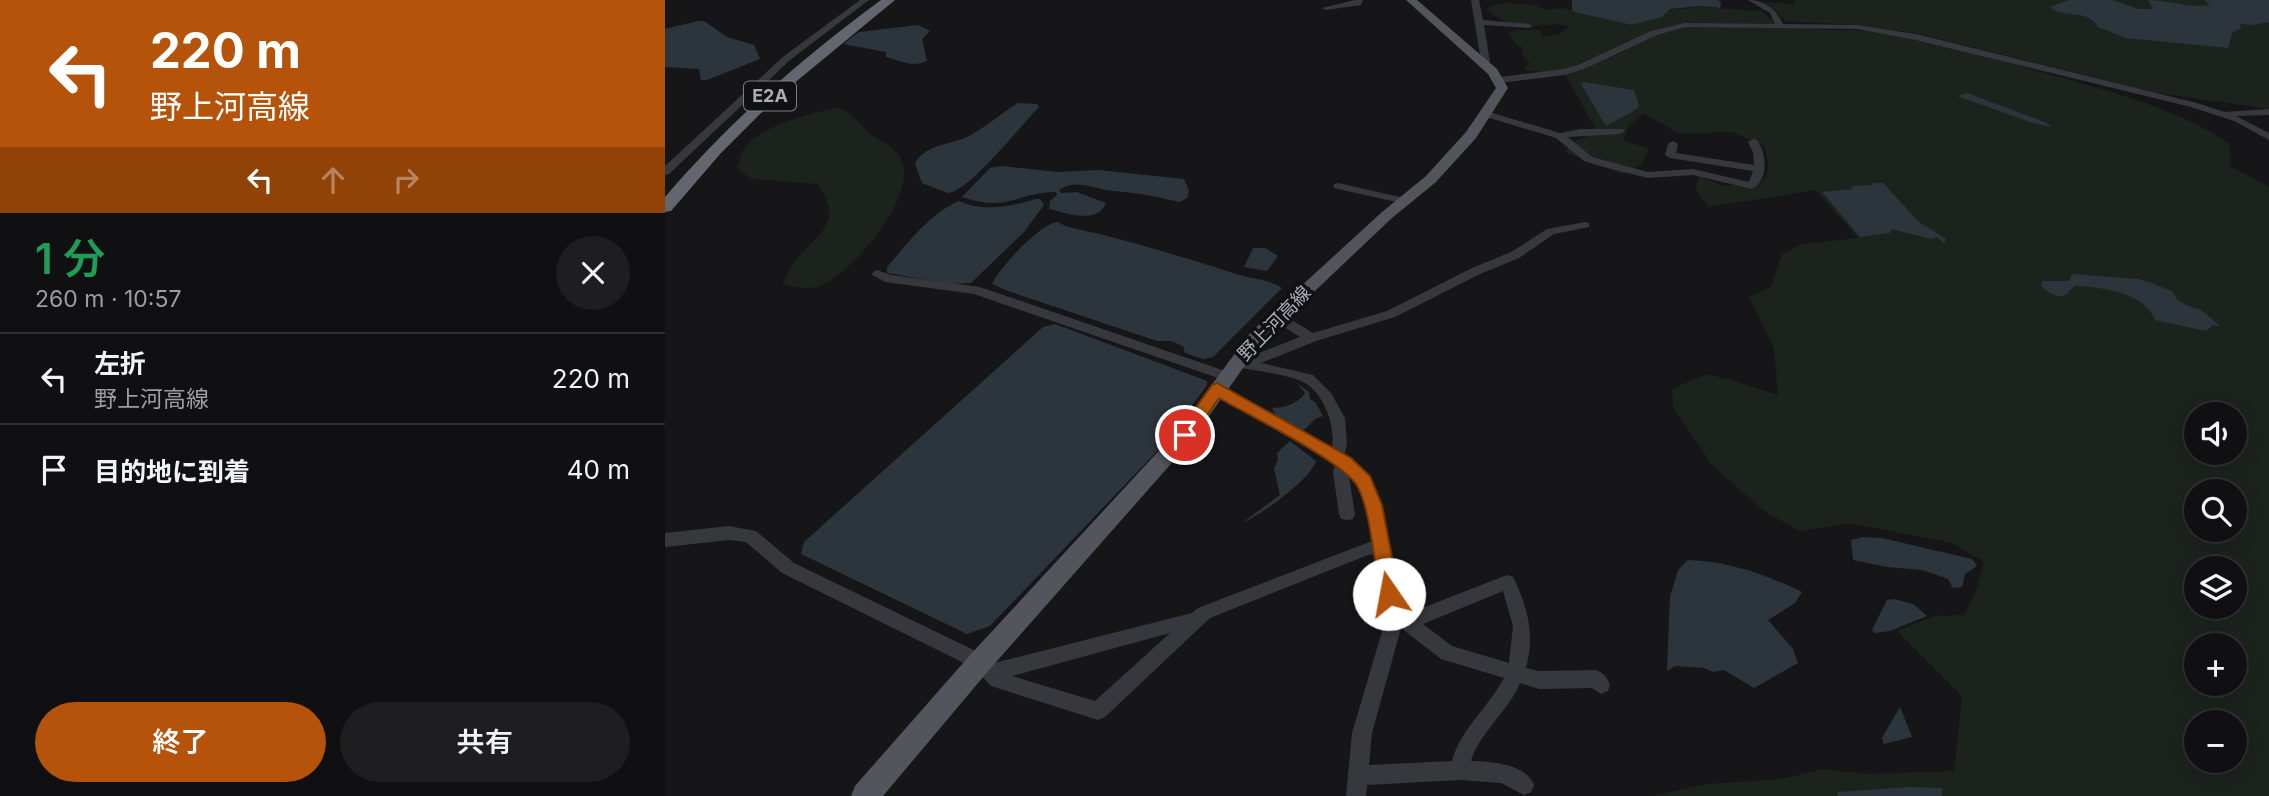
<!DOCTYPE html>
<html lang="ja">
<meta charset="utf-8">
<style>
body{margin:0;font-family:Inter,"Noto Sans JP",sans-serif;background:#1e1e20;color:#f1f3f6;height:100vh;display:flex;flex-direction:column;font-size:26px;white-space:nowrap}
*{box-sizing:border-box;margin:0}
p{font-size:23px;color:#9c9d9f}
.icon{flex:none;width:38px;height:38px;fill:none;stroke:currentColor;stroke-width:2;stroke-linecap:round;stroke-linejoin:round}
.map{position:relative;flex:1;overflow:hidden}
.panel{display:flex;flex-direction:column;background:#101012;width:665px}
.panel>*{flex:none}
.guide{background:#b45309;color:#fff;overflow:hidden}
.fabs{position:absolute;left:1519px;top:402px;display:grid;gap:14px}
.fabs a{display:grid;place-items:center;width:63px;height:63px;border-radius:50%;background:#101012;box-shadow:0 4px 18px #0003,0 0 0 2px #303032;font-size:35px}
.pin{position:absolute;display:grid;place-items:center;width:60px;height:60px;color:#fff;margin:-30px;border:4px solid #fff;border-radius:50%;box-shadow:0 2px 7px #0007}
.me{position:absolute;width:77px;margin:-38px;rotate:348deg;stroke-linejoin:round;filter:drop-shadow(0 0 5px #0008)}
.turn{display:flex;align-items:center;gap:24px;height:147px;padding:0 35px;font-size:32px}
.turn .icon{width:91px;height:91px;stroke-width:2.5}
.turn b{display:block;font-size:49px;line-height:60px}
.lanes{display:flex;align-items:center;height:66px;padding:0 35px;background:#0003;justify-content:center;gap:35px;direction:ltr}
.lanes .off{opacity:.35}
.round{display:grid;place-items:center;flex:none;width:74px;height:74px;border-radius:37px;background:#1e1e20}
.summary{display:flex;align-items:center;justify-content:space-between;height:119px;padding:0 35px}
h1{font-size:42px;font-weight:600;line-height:52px;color:#1e9e55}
.button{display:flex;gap:14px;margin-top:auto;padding:14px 35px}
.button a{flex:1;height:80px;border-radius:42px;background:#b45309;color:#fff;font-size:28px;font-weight:600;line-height:80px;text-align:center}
.button a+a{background:#1e1e20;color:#f1f3f6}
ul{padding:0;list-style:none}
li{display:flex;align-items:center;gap:21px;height:91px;padding:0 35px;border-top:2px solid #303032}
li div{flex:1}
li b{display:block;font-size:26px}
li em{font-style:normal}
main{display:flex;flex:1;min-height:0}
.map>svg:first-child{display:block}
.green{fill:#1c231d;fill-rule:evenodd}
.water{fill:#2c353c}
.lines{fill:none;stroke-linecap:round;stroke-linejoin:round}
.minor{fill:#37383d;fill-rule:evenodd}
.major{fill:#53555c;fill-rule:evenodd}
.highway{fill:#63666e;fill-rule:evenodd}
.route{fill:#b45309;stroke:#753606;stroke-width:2}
.labels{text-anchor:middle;stroke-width:7;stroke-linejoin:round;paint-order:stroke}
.shield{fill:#111113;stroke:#7b7e86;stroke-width:2}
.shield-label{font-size:18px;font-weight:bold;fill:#a8adb8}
.street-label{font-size:19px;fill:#a8adb8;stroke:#111113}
</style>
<main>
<section class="panel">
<div class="guide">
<div class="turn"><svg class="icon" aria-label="left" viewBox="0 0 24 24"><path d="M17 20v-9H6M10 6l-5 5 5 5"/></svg><div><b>220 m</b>野上河高線</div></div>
<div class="lanes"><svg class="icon" aria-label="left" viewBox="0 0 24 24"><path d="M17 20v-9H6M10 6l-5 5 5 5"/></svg><svg class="icon off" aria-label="ahead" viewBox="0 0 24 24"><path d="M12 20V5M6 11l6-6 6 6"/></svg><svg class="icon off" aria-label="right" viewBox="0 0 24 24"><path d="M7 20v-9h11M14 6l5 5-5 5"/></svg></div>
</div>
<div class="summary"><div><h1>1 分</h1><p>260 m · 10:57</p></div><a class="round"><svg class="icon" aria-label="close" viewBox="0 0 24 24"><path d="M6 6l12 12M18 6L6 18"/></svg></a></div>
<ul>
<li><svg class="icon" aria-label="left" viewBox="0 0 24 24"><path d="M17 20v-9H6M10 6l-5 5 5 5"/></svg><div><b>左折</b><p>野上河高線</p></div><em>220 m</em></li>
<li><svg class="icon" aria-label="arrive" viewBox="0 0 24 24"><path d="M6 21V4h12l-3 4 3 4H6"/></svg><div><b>目的地に到着</b></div><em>40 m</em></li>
</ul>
<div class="button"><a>終了</a><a>共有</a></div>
</section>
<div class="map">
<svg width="1604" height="796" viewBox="0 0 1604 796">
<rect width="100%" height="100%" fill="#161618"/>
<!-- green -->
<g class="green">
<polygon points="1130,0 1604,0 1604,109 1487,92 1250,33 1191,25 1121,21 1101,2 1130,4"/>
<path d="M843,3L869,5L880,10L897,8L967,25L997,17L1005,10L1035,7L1096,11C1119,36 1176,28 1208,31C1259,35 1311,54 1359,67C1429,88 1502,103 1564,143L1566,166L1604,187V796H986L1042,784L1118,779L1157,769L1200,774L1289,771L1297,696L1232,631L1269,616L1299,615L1312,588L1319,562L1287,543L1211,528L1183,524L1134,531L1098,510L1047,465L1008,407L1007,389L1041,374L1066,380L1113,395L1109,348L1084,297L1106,287L1117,254L1137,244L1193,238L1151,190L1043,207L1031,189L1034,176L1058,186L1096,183L1104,170L1100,146L1067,132L1015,134L978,113L963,127L958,140L984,149L977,164L957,174L899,152L912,140L933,133L901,76L893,73L858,70L865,63L857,55V47L850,44L844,33L852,30H876L877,37L896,33L905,26C885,21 861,31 842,23C835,20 828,13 822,10L827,5ZM1531,415H1570V453H1531ZM1531,492H1570V530H1531ZM1531,569H1570V607H1531ZM1531,646H1570V684H1531ZM1531,723H1570V761H1531Z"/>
<path d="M172,108C190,112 192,123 205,133C215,142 232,148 237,161C252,196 187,274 155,286C143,290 130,287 118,284C121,277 124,269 128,264C152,232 180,226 153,184L87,179L72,168C75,162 76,152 80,147C99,125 145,113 172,108Z"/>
</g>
<!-- water -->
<g class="water">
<polygon points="907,0 1053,0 1056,2 1055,8 1035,6 1005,9 997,17 967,25 910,12 907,10"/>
<path d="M1404,0H1447L1473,9H1488L1483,0C1504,0 1525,9 1545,5L1539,0H1604V22L1588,25L1575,24L1576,28L1567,33L1563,48L1461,38L1433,27C1423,8 1397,19 1385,7Z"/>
<polygon points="33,21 39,21 62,37 89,45 95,59 42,80 36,80 34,69 0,67 0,29"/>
<path d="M253,25L265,31L257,39L262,61C247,68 236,61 221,57V52L178,44L194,32Z"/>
<polygon points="919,82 969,90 974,105 972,109 941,126 916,84"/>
<polygon points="1302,93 1380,122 1387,127 1368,123 1292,96"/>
<path d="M353,103L372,104L374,107C356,125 304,192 283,193L257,183L250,164C258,145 284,145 302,137C320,128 336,113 353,103Z"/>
<path d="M337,166L393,172L433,170L519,179L524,191L522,198L514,202C490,196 473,193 448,191C430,189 410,178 394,190L396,193L412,192L441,203C432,225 402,213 384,209L385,201L392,195L391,192C351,192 344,213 297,197L325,168Z"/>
<polygon points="1208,183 1218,183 1254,222 1281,239 1279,243 1272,237 1266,239 1227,229 1225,233 1195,237 1157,192 1187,189 1186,186 1208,185"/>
<path d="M370,199H375L379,205L359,232L306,283L287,284L222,273V267C243,243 264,214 294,201C318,212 346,207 370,199Z"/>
<path d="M392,222L403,227C460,239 515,256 571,274C587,279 603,279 617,288L548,357L538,359L520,353L518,346L506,341H492L340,290L327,284C335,267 374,225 392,222Z"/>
<polygon points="588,248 600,248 613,256 602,271 579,267"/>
<path d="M1407,274L1473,279L1487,283L1508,292L1512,300L1523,306L1536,310L1555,326L1548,325L1541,331L1490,320C1479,292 1436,287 1410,286C1406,288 1405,291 1402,294C1394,300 1382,292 1376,286L1377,281H1404Z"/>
<polygon points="390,324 542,381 542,385 498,445 325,626 302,634 136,554 139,542 378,327"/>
<path d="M632,383L644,392L645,399L650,402L658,416L650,419L638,431L611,417L607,408C618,408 633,404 640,393Z"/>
<path d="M625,441L651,461C645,480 596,515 577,523L615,495L609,469L613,460L612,453Z"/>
<polygon points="1198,537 1217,538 1307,559 1312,566 1300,574 1297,587 1288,588 1283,579 1258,570 1222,567 1188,560 1186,540"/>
<path d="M1023,560C1062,561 1103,575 1137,592L1130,603L1103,620L1128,649L1133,663L1089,688L1059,670L1048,672L1039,668L1010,666L1002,671L1005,597L1013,570Z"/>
<polygon points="1229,599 1248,604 1262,616 1225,631 1210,633 1207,630 1222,600"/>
<polygon points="1235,707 1247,737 1219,744 1217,738"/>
<polygon points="1245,787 1277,788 1277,796 1173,796 1172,792"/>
</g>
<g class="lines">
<!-- minor -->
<g class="minor">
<polygon points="195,0 204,0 125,60 4,174 0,175 0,166 119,56"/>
<polygon points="690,0 698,0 696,5 661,10 657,8"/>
<polygon points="806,0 814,0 818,20 864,24 868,26 864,28 819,25 825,62 815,65 814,63 816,61"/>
<path d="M1083,0C1100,0 1111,9 1118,24L1192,25L1251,34L1532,103L1560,112L1604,109V115L1571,116L1604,133V140L1569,121L1526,107L1251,40L1192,29L1020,27L992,35L919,69L899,75L834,83L829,80L834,77L898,69L913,65L986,31L1020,23L1110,24L1105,13Z"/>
<path d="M821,111L895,133L916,129H958L960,131L955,134L903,137L927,157L983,172L1028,169L1084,182L1088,171L1005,158L1000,155L1003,144L1008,141L1013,144L1011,153L1089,165L1088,152L1083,142L1088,139L1092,140C1102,154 1104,180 1087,189L1028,175L983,178L935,166L919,161L891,138L818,116L816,114Z"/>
<polygon points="673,183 744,199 745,201 740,204 669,188 669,184"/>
<path d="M920,222L924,223V227L889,234L854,258L815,274L730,317L651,341L596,363L648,375L666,393L680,418L682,444L679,456L703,477L716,505L738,613L742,614L842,575L848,577C863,607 870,635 861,668L874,671L931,670C939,673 942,677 945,685L943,691L936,694L927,688L874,689L855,683C843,712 814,733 806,761C827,762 860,763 869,785L866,792L859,795L836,783L795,780L702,785L701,796H681L687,733L721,618L709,554L703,555L545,618L440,717L433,720L326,686L309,668L117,573L81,542L64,540L0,547V533L64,526L91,531L129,563L321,656L329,663L527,613L533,608L707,541C703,518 701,494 684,477L690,514L688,519L682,520L676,519L674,514L668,472L670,464L547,392L545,389L552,384L557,386L667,448C671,426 658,390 636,381C616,373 591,371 570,367L563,362L570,357L579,359L635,337L607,320L606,317L607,314H617L648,333L722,311L807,268L846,252L882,229ZM838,591L848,626L844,663L787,646L758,624ZM736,628L776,659L839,678C823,708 796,728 787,761L704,765L707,733ZM505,633L430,701L347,676Z"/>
<polygon points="212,270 226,275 315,287 566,373 568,376 561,381 556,379 309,294 220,282 206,274"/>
</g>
<!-- major -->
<polygon class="major" points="741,0 752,0 832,69 843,88 811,138 771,182 727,218 598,340 527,440 324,670 218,796 186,796 190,786 306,654 513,430 586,332 717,212 761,176 801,132 831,88 823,74"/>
<!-- highway -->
<path class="highway" d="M216,0H230L110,99L56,153L6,211L0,212V197C64,122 137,58 216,0Z"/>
</g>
<!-- route -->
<path class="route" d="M552,383L686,458L705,476L717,505L734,594L731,600L724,603L718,600L715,594C710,568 705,505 691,484C673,459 585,416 554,398L525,440H514L511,435L514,431L547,385Z"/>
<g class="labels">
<!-- shield labels -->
<rect class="shield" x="79" y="81.5" width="52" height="29" rx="5"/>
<g class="shield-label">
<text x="105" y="102">E2A</text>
</g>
<!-- street labels -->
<g class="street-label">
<text transform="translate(609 323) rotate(-46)" y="7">野上河高線</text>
</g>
</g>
</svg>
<div class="fabs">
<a><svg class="icon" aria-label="sound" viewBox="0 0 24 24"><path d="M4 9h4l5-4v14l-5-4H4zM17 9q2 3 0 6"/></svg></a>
<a><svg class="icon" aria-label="search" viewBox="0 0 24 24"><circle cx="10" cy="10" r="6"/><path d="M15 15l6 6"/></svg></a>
<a><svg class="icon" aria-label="layers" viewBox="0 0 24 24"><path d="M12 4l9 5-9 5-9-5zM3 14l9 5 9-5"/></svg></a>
<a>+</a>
<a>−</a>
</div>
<div class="pin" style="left:520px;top:435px;background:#d93025"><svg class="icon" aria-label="arrive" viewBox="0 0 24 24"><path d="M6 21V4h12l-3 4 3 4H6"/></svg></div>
<svg class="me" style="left:724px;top:594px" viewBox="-20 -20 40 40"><circle r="19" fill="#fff"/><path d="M0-13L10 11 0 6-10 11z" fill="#b45309"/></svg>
</div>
</main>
